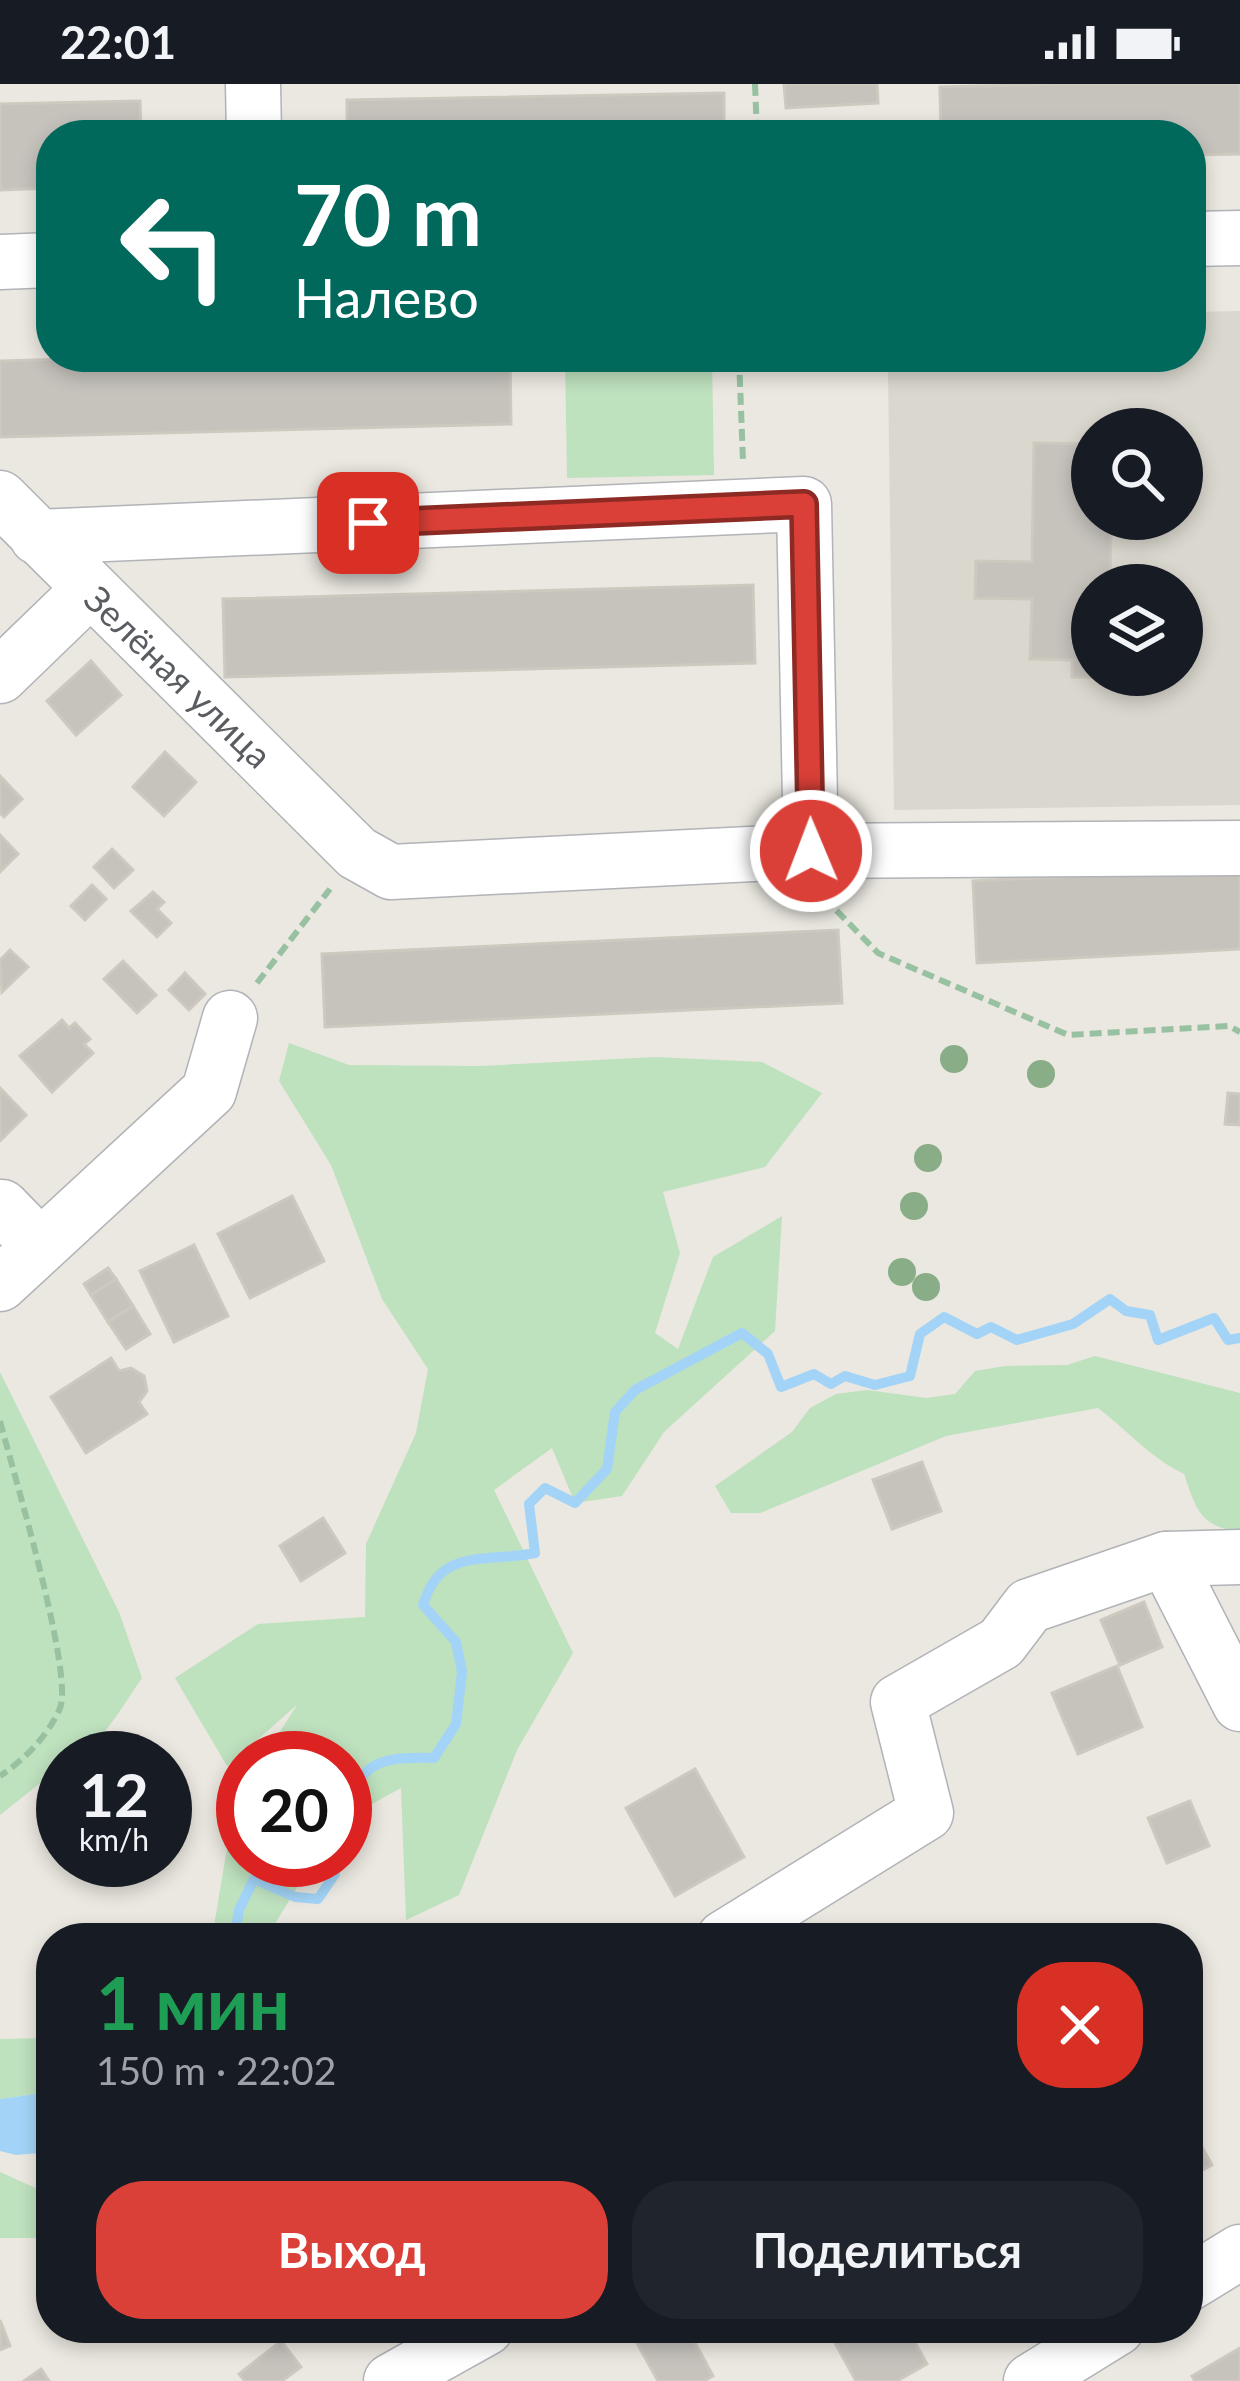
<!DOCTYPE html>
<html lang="ru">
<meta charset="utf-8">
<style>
body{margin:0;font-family:Lato,sans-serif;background:#20242c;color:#f1f3f6;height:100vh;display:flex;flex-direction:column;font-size:45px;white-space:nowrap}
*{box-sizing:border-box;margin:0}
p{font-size:39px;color:#9ea1a6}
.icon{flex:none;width:66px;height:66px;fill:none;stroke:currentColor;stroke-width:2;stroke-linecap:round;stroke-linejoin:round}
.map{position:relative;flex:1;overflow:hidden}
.drawer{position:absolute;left:36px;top:1839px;width:1167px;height:420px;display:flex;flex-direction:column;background:#171b24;border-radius:48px;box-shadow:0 6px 18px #0003}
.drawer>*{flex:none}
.banner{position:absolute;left:36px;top:36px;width:1170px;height:252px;border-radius:48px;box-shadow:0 6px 18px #0003;background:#00695c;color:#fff;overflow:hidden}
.buttons{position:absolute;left:1071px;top:324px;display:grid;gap:24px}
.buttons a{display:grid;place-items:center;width:132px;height:132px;border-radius:50%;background:#171b24;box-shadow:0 6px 18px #0003;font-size:60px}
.speed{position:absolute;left:36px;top:1647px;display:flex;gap:24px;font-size:60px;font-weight:700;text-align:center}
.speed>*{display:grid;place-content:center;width:156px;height:156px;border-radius:50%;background:#171b24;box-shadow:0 6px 18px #0003;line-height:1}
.speed small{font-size:30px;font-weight:400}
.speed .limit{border:18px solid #d22;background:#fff;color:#111}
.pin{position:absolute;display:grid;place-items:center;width:102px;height:102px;color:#fff;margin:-51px;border-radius:24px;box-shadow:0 6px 18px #0006}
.me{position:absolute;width:132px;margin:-66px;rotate:359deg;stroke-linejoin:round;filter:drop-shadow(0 0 9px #0008)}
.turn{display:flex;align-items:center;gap:42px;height:252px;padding:0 60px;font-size:54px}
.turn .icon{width:156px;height:156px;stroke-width:2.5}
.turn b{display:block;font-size:84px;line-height:102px}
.round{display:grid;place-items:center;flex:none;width:126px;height:126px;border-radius:48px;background:#20242c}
.head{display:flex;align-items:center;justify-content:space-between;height:204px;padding:0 60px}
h1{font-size:72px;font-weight:700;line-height:90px;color:#1e9e55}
.button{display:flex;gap:24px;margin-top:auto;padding:24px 60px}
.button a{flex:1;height:138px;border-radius:48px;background:#da4037;color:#fff;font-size:48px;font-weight:700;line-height:138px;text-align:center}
.button a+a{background:#20242c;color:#f1f3f6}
.status{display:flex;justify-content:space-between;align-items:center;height:84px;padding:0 60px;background:#171b24;direction:ltr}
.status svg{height:33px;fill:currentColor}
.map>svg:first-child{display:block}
.education{fill:#dad7ce;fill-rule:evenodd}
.green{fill:#bee1be}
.water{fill:#a3d4f7}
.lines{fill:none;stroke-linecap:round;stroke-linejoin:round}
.stream{stroke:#a3d4f7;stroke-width:10}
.building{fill:#c6c3bd;stroke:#cec9bf;stroke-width:3}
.minor-casing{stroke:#b1b3b7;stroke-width:57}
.path{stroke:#98c1a2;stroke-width:6;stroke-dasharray:12 6;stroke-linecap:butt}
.minor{stroke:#fff;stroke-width:54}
.tree{fill:#89ad86}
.route-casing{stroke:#8e2a24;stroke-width:30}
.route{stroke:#da4037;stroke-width:21}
.labels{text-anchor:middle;stroke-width:9;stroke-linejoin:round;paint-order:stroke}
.street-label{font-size:36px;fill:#595c60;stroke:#fff}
</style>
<div class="status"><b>22:01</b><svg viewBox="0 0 49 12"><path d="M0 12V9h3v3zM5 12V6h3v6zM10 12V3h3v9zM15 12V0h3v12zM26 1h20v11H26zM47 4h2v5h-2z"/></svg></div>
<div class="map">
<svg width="1240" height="2297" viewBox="0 0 1240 2297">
<rect width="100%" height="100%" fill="#eae8e0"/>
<!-- education -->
<path class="education" d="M1240,227V721L894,726L888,286H936L937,273H1191V228ZM1092,345H1182V435H1092ZM1092,501H1182V591H1092Z"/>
<!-- green -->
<g class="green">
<polygon points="565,273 712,273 714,391 567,394"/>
<polygon points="289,959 349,981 480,982 656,973 762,978 822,1009 765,1083 663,1108 680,1169 655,1249 678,1265 713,1173 782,1132 775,1247 664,1348 622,1412 575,1419 552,1364 494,1406 573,1569 517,1666 459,1811 406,1836 401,1704 345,1735 345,1674 263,1674 297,1621 227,1682 175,1594 258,1540 365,1533 366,1460 416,1349 428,1285 382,1215 331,1081 279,997"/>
<path d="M1095,1272L1240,1309V1447C1201,1444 1196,1425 1184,1390C1151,1374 1128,1347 1098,1324L946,1352L760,1429H731L715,1402L792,1348L810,1324L836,1310L867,1306L926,1314L955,1310L975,1287L1005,1282L1067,1281Z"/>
<path d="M0,1288L119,1528L142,1594C123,1620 98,1671 63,1674V1681L0,1731Z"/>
<polygon points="243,1704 243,1776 314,1776 268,1851 212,1854 235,1716"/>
<polygon points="51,1954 51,2015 35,2010 0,2015 0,1955"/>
<polygon points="0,2088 51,2111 51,2154 0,2154"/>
</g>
<!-- water -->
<polygon class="water" points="35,2010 51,2015 51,2068 16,2071 0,2067 0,2015"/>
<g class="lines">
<!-- stream -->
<g class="stream">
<path d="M345,1730C360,1675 383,1673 434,1674L456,1640L462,1588L456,1558L423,1521C440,1463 484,1479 535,1469L529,1420L545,1404L575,1419L607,1385L615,1328L635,1306L742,1249L768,1270L781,1303L814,1290L831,1300L845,1292L875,1301L910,1292L920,1250L944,1233L977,1250L991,1243L1017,1256L1073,1240L1110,1215L1126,1227L1150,1231L1158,1256L1214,1234L1228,1256L1240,1254"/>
<polyline points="130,1854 138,1847 151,1854"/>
<polyline points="234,1854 239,1826 254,1795 295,1813 318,1815 335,1790 334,1776"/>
</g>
</g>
<!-- building -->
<g class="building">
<polygon points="784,0 877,0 878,19 786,24"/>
<polygon points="1060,0 1240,0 1240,70 1191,71 1191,51 941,51 940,3"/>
<polygon points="724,9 724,51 347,51 347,16"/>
<polygon points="140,17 141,51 51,51 51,104 0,106 0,20"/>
<polygon points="137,273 510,273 511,340 0,353 0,277"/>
<rect x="890" y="273" width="38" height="5"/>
<polygon points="1034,359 1092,360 1092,435 1111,435 1110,501 1092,501 1092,591 1143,591 1143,594 1072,593 1072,576 1030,575 1032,515 975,514 976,477 1032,478"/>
<polygon points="753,501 755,579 225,593 223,515"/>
<polygon points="91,577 121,611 76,651 47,617"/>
<polygon points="165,668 196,698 164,732 133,703"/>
<polygon points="0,692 22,715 4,733 0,729"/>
<polygon points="0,751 18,770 0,788"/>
<polygon points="112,765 133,786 114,804 94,783"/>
<polygon points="1240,784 1240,865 977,879 973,797"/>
<polygon points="92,801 106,815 85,836 71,822"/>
<polygon points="153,808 164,818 157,825 171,839 157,853 131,827"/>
<polygon points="838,846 842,919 325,943 322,870"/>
<polygon points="10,866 28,883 2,908 0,876"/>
<polygon points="123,877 156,911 137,929 104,895"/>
<polygon points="185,889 205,910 189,926 169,906"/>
<polygon points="62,936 69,944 75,939 90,955 84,960 93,969 52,1008 20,972"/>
<polygon points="0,1004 26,1031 0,1057"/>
<polygon points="1228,1009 1240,1010 1240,1041 1225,1040"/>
<polygon points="292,1112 324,1177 250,1214 218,1150"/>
<polygon points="194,1161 228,1232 174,1258 140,1187"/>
<polygon points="108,1184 116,1195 91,1211 84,1200"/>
<polygon points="116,1195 133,1222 108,1238 91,1211"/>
<polygon points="133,1222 150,1250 126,1265 108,1238"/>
<polygon points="111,1274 119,1287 131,1284 144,1292 147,1307 139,1318 147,1330 86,1369 51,1313"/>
<polygon points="922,1378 941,1427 892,1445 873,1396"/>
<polygon points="323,1434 345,1469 301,1497 280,1462"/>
<polygon points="1144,1518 1162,1563 1120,1581 1101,1536"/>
<polygon points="1117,1582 1142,1643 1078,1670 1052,1609"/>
<polygon points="695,1685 744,1773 675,1812 626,1724"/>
<polygon points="1190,1717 1209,1762 1167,1779 1148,1734"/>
<polygon points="1188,2038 1212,2081 1188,2094"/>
<polygon points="0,2236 10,2262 0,2266"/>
<polygon points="664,2244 687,2244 713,2292 704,2297 658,2297 637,2259"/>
<polygon points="857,2244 907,2244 927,2280 897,2297 856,2297 834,2257"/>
<polygon points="281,2257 301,2283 282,2297 245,2297 239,2290"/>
<polygon points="1240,2264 1240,2297 1195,2297 1192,2292"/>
<polygon points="41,2285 49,2297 24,2297"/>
</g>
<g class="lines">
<defs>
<g id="minor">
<polyline points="253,0 254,51"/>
<polyline points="1191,155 1240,154"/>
<polyline points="0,178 51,176"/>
<polyline points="0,414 357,769 391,788 811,767 1240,764"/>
<polyline points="37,453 804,420 811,767"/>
<polyline points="0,592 89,506"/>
<polyline points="2,1123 40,1162"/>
<polyline points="0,1200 209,1007 230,934"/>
<polyline points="1166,1475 1240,1620"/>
<polyline points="724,1854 926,1729 898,1618 1001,1559 1029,1522 1166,1475 1240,1473"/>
<polyline points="1188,2200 1240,2168"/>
<polyline points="391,2297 486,2244"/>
<polyline points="1031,2297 1117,2244"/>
</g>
</defs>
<!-- minor casing -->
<use href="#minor" class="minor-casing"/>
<!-- path -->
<g class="path">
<polyline points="755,0 757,51"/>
<polyline points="739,273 743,377"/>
<polyline points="828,811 833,823 878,869 1068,951 1229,942 1240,948"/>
<polyline points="257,899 330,805"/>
<path d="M0,1337C12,1384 74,1589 60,1624C48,1652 24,1676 0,1692"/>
</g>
<!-- minor -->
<use href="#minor" class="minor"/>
</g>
<!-- trees -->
<g class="tree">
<circle cx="954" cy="975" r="14"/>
<circle cx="1041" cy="990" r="14"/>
<circle cx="928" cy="1074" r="14"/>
<circle cx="914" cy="1122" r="14"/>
<circle cx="902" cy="1188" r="14"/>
<circle cx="926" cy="1203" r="14"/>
</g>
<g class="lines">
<defs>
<polyline id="route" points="368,439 804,420 811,767"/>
</defs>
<!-- route casing -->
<use href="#route" class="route-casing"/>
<!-- route -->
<use href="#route" class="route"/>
</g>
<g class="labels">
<!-- street labels -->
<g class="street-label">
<text transform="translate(178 593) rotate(44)" y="13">Зелёная улица</text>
</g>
</g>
</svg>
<div class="buttons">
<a><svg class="icon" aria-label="search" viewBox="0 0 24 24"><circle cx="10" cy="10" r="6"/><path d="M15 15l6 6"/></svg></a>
<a><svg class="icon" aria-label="layers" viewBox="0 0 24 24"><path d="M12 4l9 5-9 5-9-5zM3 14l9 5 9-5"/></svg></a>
</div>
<div class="speed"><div>12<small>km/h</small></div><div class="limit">20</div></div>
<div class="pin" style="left:368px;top:439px;background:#d93025"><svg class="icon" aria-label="arrive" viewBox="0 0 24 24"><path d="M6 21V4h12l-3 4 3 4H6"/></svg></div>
<svg class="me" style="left:811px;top:767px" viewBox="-20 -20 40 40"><circle r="17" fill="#da4037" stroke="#fff" stroke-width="3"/><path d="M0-11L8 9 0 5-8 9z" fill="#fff"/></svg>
<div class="banner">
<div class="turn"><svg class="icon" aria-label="left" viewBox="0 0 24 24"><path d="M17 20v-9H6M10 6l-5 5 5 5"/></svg><div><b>70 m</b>Налево</div></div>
</div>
<section class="drawer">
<div class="head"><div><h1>1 мин</h1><p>150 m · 22:02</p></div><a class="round" style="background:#d93025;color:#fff"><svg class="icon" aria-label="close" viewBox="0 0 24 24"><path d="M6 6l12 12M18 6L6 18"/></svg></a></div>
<div class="button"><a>Выход</a><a>Поделиться</a></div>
</section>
</div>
